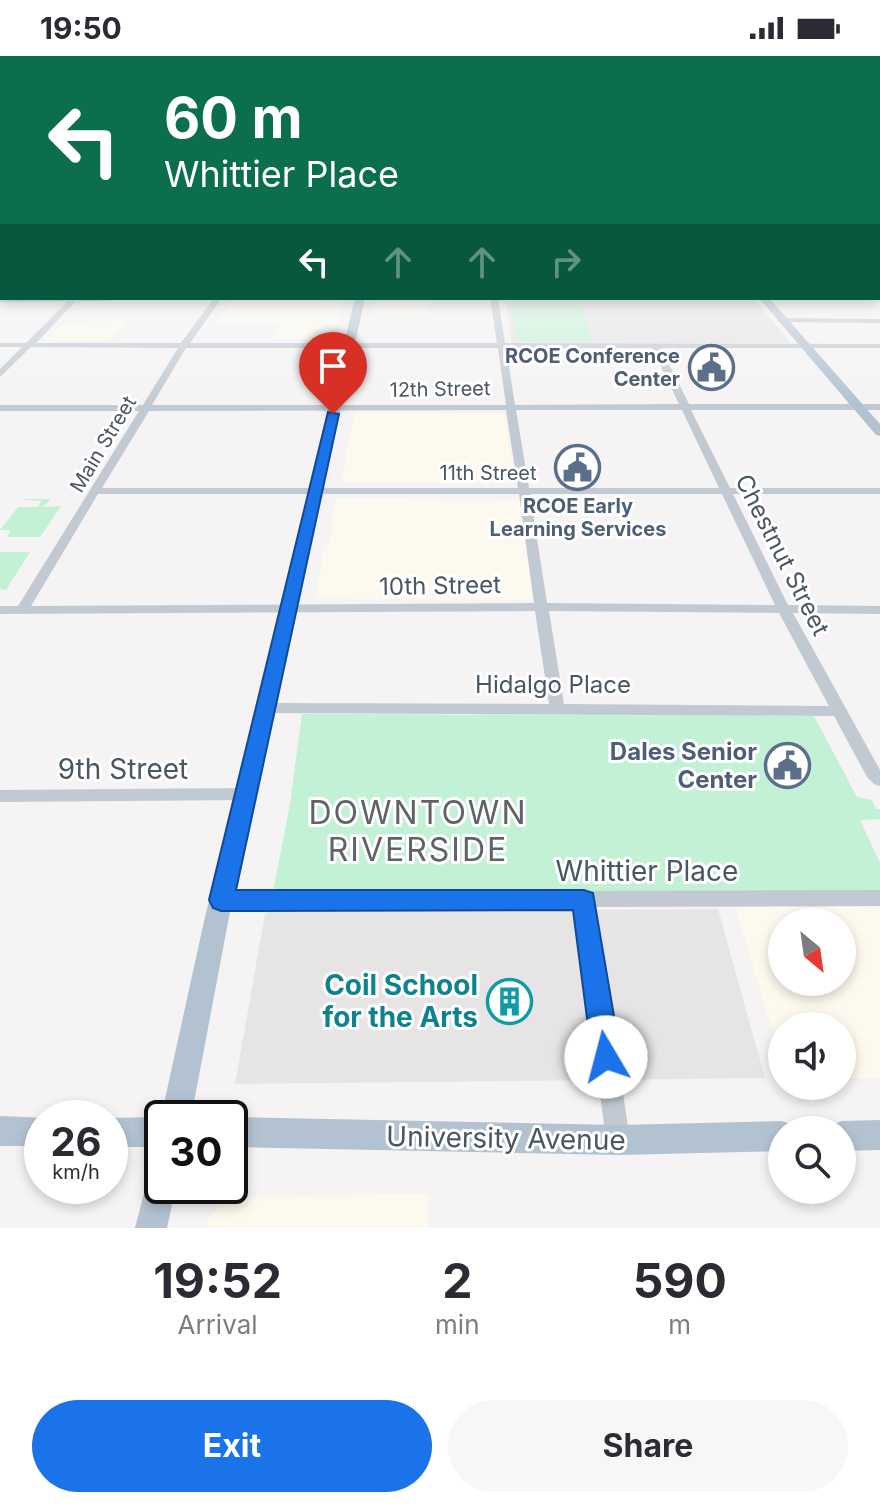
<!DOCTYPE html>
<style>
body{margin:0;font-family:Inter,sans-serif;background:#f7f7f7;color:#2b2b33;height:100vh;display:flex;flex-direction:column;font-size:30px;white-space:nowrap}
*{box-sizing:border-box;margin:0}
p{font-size:26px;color:#7c7c81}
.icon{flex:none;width:44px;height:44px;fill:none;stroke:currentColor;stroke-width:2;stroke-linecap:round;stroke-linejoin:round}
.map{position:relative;height:1172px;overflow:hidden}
.side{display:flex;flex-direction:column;background:#fff;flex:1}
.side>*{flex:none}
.guide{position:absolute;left:0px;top:0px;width:880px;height:244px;box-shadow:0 4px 12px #0003;background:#0b6e4f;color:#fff;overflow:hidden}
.needle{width:52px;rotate:151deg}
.buttons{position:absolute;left:768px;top:852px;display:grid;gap:16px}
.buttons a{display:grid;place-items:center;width:88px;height:88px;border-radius:50%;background:#fff;box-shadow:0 4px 12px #0003;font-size:40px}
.speed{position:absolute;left:24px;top:1044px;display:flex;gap:16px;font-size:40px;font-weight:700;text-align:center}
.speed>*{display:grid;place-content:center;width:104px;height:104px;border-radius:50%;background:#fff;box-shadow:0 4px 12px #0003;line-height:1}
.speed small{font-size:20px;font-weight:400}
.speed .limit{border:4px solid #111;border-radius:12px;background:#fff;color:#111}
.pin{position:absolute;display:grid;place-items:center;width:68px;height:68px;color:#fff;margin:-82px -34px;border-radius:50% 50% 50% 0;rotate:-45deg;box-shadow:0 0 8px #0007}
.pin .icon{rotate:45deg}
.me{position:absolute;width:88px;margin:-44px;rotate:352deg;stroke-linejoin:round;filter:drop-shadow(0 0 6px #0008)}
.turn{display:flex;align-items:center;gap:28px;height:168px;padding:0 32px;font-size:36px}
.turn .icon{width:104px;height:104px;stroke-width:2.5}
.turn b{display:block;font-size:56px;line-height:68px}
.lanes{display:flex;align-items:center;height:76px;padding:0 32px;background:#0003;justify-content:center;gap:40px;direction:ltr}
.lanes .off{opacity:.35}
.eta{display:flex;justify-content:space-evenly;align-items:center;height:136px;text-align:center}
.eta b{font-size:48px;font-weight:700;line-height:56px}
.cta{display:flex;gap:16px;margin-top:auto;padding:16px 32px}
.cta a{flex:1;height:92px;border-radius:48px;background:#1a73e8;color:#fff;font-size:32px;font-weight:700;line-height:92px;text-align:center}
.cta a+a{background:#f7f7f7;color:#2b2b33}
.status{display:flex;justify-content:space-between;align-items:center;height:56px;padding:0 40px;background:#fff;direction:ltr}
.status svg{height:22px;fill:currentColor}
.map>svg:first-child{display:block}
.commercial{fill:#fdf9ef;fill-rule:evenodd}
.education{fill:#e6e4e5}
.green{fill:#c3f1d5}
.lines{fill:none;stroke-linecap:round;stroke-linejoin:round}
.minor{fill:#c1cad2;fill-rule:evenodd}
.major{fill:#b3c2d1;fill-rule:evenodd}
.route{fill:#1a73e8;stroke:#114b97;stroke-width:2}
.labels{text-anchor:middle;stroke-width:6;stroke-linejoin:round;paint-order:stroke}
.far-service-label{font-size:20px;font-weight:bold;fill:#4e5e75;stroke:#fff;text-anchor:end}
.far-street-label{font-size:20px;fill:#4a5661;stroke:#fff}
.street-label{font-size:24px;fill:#4a5661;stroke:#fff}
.service-label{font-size:24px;font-weight:bold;fill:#4e5e75;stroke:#fff;text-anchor:end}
.near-street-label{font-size:28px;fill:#4a5661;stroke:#fff}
.near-culture-label{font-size:28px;font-weight:bold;fill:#0d838f;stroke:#fff;text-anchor:end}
.near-neighbourhood-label{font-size:32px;letter-spacing:2px;fill:#5f6368;stroke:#fff}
</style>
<div class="status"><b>19:50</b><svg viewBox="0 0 49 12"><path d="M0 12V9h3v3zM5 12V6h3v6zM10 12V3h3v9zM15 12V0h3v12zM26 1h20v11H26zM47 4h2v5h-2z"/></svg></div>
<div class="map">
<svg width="880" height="1172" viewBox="0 0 880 1172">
<rect width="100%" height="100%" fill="#f5f3f3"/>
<!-- commercial -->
<g class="commercial">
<polygon points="231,245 237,244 343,245 332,283 274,282 279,268 215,268"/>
<polygon points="375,245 427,245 429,258 373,258"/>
<polygon points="127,265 111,284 46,284 64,266"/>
<polygon points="359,355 504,357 515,426 346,426 342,423 354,358"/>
<polygon points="336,442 520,444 534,544 315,543 324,491 330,485 333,472 331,461"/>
<path d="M735,851H880V1022H842V970H782V1005ZM782,866H842V926H782Z"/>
<polygon points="428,1138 429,1172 206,1172 208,1163 216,1154 236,1141"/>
</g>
<!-- education -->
<g class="education">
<polygon points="505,245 756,245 791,287 512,287"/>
<polygon points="718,853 765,1022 235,1028 265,858 268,856"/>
</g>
<!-- green -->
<g class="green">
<polygon points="510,246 578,246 584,254 590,284 517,285"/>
<polygon points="18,443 51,443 43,451 61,450 40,481 7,481 11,474 0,474 18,451 38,451 41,445"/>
<polygon points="0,496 30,496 6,534 0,533"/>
<polygon points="302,658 814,660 857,741 872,744 876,753 880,753 880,763 860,764 880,807 880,834 273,836 290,748"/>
</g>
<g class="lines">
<!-- minor -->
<g class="minor">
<polygon points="878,239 880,239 880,243 875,242 878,242"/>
<path d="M71,242H79L36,287H181L214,242H222L190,287H497L490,242H498L505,287L880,288V292H661L689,348H880V354H691L730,432H880V438H733L788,549L880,550V558L793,557L880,714V730L874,728L867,721L834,660L267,657L262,656L259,652L262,648L267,647L549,648L535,555L0,558V550H18L139,355H0V349H143L178,292L31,291L0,321V313L22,291H0V287H26ZM186,292H498L506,349H152ZM506,292H652L679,348L515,349ZM506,354L518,432H102L149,355ZM516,354H682L719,432H529ZM98,438H519L534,547L31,550ZM530,438H722L775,549L547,547ZM549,555L779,557L829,650L564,648Z"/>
<polygon points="781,262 880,263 880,267 778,266 777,264"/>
<polygon points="247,732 253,734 255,738 253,742 247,744 0,746 0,734"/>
<polygon points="880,834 880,850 595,851 630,1084 626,1092 618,1096 610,1092 606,1084 575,851 221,852 214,850 211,844 214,838 221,836"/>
</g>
<!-- major -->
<g class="major">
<polygon points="0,240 2,242 116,242 111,245 0,246"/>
<polygon points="355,242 365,242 229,861 191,1062 162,1062 162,1091 110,1091 110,1062 107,1062 161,1061 205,861"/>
<polygon points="759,242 769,242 880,368 880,380 876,379"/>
<polygon points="0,1060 47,1062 42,1062 42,1090 0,1090"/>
<polygon points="230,1061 618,1069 782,1065 793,1069 795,1074 782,1074 782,1095 618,1099 230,1091 230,1062 227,1062"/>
<polygon points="880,1064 880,1094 842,1095 842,1074 829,1074 831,1069 842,1065"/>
<polygon points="162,1106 162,1130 176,1130 167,1172 135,1172 151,1111"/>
</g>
</g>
<!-- sky -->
<linearGradient id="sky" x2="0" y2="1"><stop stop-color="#85c3ea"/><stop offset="0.53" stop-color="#fafafa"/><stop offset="1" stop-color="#fafafa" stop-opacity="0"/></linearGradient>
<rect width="880" height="349" fill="url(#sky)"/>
<!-- route -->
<polygon class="route" points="328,356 339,358 236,834 584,834 593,837 621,1001 616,1011 606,1015 596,1011 592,1001 573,854 221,855 213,852 209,844"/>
<!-- icons -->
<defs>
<symbol id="civic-ring" viewBox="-11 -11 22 22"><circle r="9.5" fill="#fff" stroke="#5c6f8a" stroke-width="1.5"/><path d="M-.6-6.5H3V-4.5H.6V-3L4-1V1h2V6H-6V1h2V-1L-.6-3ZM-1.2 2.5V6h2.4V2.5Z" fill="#5c6f8a"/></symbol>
<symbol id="building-ring" viewBox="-11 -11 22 22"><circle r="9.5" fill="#fff" stroke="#0f9aa8" stroke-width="1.5"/><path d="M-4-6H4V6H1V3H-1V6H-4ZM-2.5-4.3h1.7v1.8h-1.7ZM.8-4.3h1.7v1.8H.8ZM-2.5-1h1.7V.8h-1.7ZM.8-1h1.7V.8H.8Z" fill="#0f9aa8"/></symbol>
</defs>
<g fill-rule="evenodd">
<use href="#civic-ring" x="686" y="286" width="51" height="51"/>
<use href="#civic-ring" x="552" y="386" width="51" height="51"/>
<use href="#civic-ring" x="762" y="684" width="51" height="51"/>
<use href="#building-ring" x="484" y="920" width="51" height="51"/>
</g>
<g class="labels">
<!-- far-service labels -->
<g class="far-service-label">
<text x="680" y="307">RCOE Conference<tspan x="680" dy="23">Center</tspan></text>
<text x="578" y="457" text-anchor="middle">RCOE Early<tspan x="578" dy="23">Learning Services</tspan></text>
</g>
<!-- far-street labels -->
<g class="far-street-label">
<text transform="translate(440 333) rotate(-1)" y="7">12th Street</text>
<text transform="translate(103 388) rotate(-59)" y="7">Main Street</text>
<text x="488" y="424">11th Street</text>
</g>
<!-- street labels -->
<g class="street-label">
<text transform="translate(782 499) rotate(63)" y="8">Chestnut Street</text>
<text transform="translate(440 530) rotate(-1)" y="8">10th Street</text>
<text x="553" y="637">Hidalgo Place</text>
</g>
<!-- service labels -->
<g class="service-label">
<text x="757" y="704">Dales Senior<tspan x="757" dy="28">Center</tspan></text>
</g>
<!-- near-street labels -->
<g class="near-street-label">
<text x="123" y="723">9th Street</text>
<text x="647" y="825">Whittier Place</text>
<text transform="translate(506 1082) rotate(1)" y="10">University Avenue</text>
</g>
<!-- near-culture labels -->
<g class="near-culture-label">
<text x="478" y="939">Coil School<tspan x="478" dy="32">for the Arts</tspan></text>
</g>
<!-- near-neighbourhood labels -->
<g class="near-neighbourhood-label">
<text x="418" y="768">DOWNTOWN<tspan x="418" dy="37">RIVERSIDE</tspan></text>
</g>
</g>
</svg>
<div class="buttons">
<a><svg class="needle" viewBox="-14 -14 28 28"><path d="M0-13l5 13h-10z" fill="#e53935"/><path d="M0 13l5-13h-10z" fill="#7c7c81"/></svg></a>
<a><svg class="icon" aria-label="sound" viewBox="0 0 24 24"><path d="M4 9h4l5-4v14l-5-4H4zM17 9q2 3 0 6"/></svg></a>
<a><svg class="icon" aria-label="search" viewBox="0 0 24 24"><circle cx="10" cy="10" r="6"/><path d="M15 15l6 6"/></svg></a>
</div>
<div class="speed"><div>26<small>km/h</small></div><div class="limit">30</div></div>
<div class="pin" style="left:333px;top:358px;background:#d93025"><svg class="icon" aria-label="arrive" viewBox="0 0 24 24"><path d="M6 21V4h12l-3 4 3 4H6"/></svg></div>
<svg class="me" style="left:606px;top:1001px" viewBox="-20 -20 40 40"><circle r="19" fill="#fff"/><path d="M0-13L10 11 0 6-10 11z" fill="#1a73e8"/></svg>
<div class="guide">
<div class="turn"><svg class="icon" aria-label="left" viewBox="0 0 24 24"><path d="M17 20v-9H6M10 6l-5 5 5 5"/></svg><div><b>60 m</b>Whittier Place</div></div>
<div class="lanes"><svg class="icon" aria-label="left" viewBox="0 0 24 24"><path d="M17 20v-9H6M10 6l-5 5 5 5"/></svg><svg class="icon off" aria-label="ahead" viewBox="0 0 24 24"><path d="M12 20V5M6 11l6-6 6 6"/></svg><svg class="icon off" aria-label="ahead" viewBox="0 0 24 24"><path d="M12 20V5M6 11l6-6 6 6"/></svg><svg class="icon off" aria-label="right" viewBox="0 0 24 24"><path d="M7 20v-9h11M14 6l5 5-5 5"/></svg></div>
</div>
</div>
<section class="side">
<div class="eta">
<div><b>19:52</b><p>Arrival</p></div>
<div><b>2</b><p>min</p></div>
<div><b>590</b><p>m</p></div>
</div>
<div class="cta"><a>Exit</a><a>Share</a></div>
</section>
